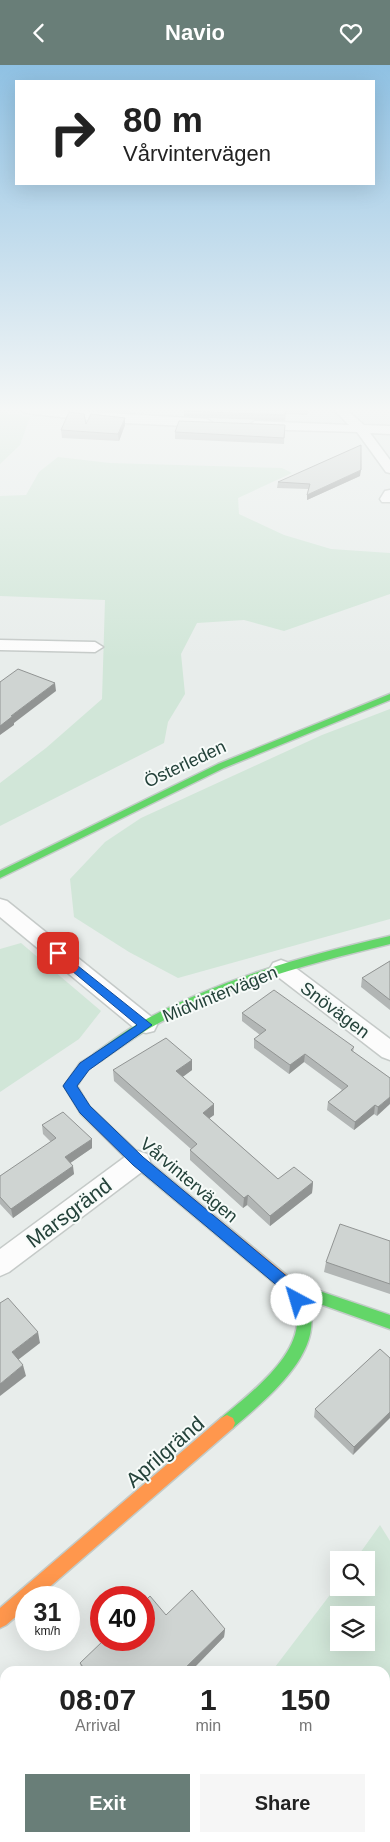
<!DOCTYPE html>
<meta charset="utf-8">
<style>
body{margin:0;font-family:Arial,sans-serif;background:#f6f6f6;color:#222;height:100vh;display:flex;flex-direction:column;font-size:19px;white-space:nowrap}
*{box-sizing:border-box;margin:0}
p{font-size:16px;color:#767676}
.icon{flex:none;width:28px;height:28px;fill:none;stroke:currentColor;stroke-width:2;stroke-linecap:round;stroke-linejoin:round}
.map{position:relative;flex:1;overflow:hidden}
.sheet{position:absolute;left:0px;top:1601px;width:390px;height:176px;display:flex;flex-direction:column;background:#fff;border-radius:15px 15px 0 0;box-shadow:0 5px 20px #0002}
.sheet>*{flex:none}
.hud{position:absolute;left:15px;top:15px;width:360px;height:105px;border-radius:0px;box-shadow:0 5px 20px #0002;background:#fff;color:#222;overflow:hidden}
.tools{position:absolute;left:330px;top:1486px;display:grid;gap:10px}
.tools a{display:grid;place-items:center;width:45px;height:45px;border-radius:0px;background:#fff;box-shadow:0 5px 20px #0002;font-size:25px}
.speed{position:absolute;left:15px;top:1521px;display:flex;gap:10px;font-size:25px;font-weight:700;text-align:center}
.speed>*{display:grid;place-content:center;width:65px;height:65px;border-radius:50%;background:#fff;box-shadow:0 5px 20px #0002;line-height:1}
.speed small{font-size:12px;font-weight:400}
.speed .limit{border:8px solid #d22;background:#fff;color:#111}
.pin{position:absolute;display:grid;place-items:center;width:42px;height:42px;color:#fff;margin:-21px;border-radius:10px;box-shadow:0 2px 8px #0006}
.me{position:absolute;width:55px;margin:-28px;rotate:321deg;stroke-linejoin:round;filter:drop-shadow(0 0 4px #0008)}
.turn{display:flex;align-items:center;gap:18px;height:105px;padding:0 25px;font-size:22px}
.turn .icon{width:65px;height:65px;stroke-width:2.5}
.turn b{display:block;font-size:35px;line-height:42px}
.eta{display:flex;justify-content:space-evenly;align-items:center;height:85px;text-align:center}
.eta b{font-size:30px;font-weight:700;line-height:35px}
.action{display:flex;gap:10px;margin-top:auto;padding:10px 25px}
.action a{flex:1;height:58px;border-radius:0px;background:#697e78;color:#fff;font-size:20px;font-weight:700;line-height:58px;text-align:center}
.action a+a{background:#f6f6f6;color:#222}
header{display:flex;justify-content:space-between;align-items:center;height:65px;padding:0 25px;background:#697e78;color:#fff;font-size:22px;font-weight:700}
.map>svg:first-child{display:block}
.green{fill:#d1e6d8;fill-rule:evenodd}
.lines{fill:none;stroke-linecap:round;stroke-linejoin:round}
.street-casing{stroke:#c5cac8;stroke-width:3}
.fast-casing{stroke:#c3cbc8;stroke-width:3}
.slow-casing{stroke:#c3cbc8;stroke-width:3}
.street{fill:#fcfcfc;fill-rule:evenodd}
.fast{fill:#63d668;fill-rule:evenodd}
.slow{fill:#ff974d;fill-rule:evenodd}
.wall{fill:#b2b6b5}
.shaded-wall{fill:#919493}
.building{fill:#cfd4d2;stroke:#919493}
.route{fill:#1a73e8;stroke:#114b97}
.labels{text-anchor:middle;stroke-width:4;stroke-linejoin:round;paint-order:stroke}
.street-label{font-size:18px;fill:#24423a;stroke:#f7fbf9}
.near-street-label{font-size:21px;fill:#24423a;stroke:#f7fbf9}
</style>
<header><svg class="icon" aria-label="back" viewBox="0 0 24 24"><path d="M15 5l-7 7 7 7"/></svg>Navio<svg class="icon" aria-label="heart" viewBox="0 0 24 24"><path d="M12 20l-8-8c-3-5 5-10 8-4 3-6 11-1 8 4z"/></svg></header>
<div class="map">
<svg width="390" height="1777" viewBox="0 0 390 1777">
<rect width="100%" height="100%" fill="#e8edeb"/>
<!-- green -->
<g class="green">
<polygon points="0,347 30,352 20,380 0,399"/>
<polygon points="58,392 110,398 282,403 292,408 238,433 239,449 284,470 331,484 390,488 390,529 284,566 244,555 197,558 181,589 185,629 168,657 164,678 0,761 0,718 46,683 102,634 105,535 0,531 0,431 26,430 39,407"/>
<polygon points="390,644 390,854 178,913 129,887 74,852 70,814 105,777 141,753 322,670"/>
<polygon points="21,878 101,946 79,974 0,1027 0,884"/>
<path d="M380,1460L390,1476V1777H132L136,1772H385V1606H272L339,1518V1522H366V1495H355ZM339,1550H366V1578H339Z"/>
</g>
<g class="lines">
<defs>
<g id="street">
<polygon points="20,345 58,345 207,354 213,358 207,362 104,357 26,348"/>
<polygon points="334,345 347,345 364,360 390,361 390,369 370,368 390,395 390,408 386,407 357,367 255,364 249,360 255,356 349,360"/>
<polygon points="390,425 390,437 382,437 380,434 385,426"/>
<polygon points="0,575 95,577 103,582 95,587 0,585"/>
<polygon points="0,834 7,836 154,954 157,960 154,966 146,968 138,966 0,852"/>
<polygon points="281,895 289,898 390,974 390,995 382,992 273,908 270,903 273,898"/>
<polygon points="138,1086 147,1089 150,1096 147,1103 9,1207 0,1211 0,1184 129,1089"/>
</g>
<g id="fast">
<polygon points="390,629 390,635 224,703 0,813 0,806 218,699"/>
<path d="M390,871V879C307,899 224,921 150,963C133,973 118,984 102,995H94L92,992L94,989C109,978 125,966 141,957C219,914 304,891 390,871Z"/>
<path d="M290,1216L390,1250V1264L306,1234C331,1284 265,1335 233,1363L227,1366L221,1363L219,1358L221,1353C249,1329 306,1288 296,1245C294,1237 286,1230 283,1222L285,1217Z"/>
</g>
<g id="slow">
<polygon points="98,987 102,989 104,992 102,995 88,1004 77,1021 89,1041 143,1092 295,1217 297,1222 295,1227 290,1228 285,1227 133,1100 81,1049 64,1021 80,998"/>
<polygon points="227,1350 233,1353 235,1358 233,1363 38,1532 26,1532 26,1543 6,1560 0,1563 0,1543 221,1353"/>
</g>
</defs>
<!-- street casing -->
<use href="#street" class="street-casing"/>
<!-- fast casing -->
<use href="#fast" class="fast-casing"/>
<!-- slow casing -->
<use href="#slow" class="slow-casing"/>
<!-- street -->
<use href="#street" class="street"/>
<!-- fast -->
<use href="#fast" class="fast"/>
<!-- slow -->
<use href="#slow" class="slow"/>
</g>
<!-- wall -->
<g class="wall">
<polygon points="96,345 131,345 129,349 96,346"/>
<polygon points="184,345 308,345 307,350 286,349 285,356 184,352"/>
<polygon points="86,359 125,360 119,376 62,373 61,365"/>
<polygon points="285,360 284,379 175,374 175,367"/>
<polygon points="360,411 307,435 308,424 277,423 278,417"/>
<polygon points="390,896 390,945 361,922 362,913"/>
<polygon points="242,948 354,982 353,987 390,1013 377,1051 374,1049 354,1065 327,1045 328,1037 342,1025 304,997 289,1009 254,983 254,974 260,970 242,956"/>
<polygon points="192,995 192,1005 182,1012 214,1039 214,1050 209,1053 278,1114 313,1117 312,1128 270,1161 247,1140 243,1143 190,1095 190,1085 191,1084 114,1016 113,1005"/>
<polygon points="42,1060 92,1083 70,1098 74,1109 13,1153 0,1139 0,1111 51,1077 43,1069"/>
<polygon points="390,1176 390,1229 324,1207 326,1197"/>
<polygon points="380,1284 353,1390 314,1352 315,1344"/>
<polygon points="166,1550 225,1564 224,1572 191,1606 82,1606 80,1598"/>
</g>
<!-- shaded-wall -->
<g class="shaded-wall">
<polygon points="125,353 125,360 119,376 118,369"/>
<polygon points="361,405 360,411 307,435 307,430"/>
<polygon points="55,618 56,626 14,658 14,660 0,670 0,661 11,651"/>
<polygon points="305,989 304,997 289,1009 290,1000"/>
<polygon points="192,995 192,1005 176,1017 176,1006"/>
<polygon points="390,1032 390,1039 377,1051 378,1042"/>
<polygon points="214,1039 214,1050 203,1058 203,1048"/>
<polygon points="375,1040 374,1049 354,1065 355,1057"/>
<polygon points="92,1074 92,1083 66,1101 65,1092"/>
<polygon points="73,1101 74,1109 13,1153 11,1144"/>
<polygon points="313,1117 312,1128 270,1161 270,1151"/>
<polygon points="248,1130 247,1140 243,1143 244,1133"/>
<polygon points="38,1267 40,1278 14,1298 12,1287"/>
<polygon points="23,1300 26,1311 0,1331 0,1319"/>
<polygon points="390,1347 390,1353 353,1390 354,1382"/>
<polygon points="225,1564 224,1572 191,1606 182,1606"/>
</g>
<!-- building -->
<g class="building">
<polygon points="184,345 286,345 285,350 184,346"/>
<polygon points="69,347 84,349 86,359 91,349 125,353 118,369 61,365"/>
<polygon points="179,356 285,360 284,373 175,367"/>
<polygon points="361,380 361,405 307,430 310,419 278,417"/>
<polygon points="18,604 55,618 11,651 13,651 0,661 0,617"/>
<polygon points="390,896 390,935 362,913"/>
<polygon points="274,925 354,982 351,985 390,1013 390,1032 378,1042 375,1040 355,1057 328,1037 348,1021 305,989 290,1000 254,974 266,965 242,948"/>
<polygon points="166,973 192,995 176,1006 214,1039 203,1048 278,1114 294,1102 313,1117 270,1151 248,1130 244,1133 190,1085 197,1079 113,1005"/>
<polygon points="63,1047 92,1074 65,1092 73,1101 11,1144 0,1132 0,1111 56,1073 42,1060"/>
<polygon points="340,1159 390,1176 390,1219 326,1197"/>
<polygon points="8,1233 38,1267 12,1287 23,1300 0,1319 0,1238"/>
<polygon points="380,1284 390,1293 390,1347 354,1382 315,1344"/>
<polygon points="192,1525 225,1564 182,1606 86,1606 80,1598 104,1575 144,1575 144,1537 150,1531 166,1550"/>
</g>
<!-- sky -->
<linearGradient id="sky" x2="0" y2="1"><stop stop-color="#8fc1e3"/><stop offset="0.58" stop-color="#f5f7f6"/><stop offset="1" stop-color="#f5f7f6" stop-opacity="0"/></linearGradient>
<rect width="390" height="594" fill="url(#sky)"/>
<!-- route -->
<polygon class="route" points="58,885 152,960 89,1005 77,1021 90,1041 143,1092 296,1219 305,1235 302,1239 297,1241 292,1239 286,1228 133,1100 80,1048 63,1021 65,1018 80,998 137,960 54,891 53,888"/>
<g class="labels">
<!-- street labels -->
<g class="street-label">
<text transform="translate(185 699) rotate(-25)" y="6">Österleden</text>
<text transform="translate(220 929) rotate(-22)" y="6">Midvintervägen</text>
<text transform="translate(335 945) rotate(37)" y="6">Snövägen</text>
<text transform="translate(189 1115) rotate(40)" y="6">Vårvintervägen</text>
</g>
<!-- near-street labels -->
<g class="near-street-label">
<text transform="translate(69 1148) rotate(-37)" y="7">Marsgränd</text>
<text transform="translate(165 1387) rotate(-41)" y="7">Aprilgränd</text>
</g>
</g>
</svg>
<div class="tools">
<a><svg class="icon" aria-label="search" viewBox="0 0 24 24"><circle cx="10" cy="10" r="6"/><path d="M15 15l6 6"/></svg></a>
<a><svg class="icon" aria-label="layers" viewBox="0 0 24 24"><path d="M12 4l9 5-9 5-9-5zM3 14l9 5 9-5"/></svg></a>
</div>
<div class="speed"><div>31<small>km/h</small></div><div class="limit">40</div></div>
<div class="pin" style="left:58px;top:888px;background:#d93025"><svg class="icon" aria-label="arrive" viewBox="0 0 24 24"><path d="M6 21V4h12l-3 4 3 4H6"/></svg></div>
<svg class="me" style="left:297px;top:1235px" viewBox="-20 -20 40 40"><circle r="19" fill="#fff"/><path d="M0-13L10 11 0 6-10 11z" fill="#1a73e8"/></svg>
<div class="hud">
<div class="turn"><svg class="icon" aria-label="right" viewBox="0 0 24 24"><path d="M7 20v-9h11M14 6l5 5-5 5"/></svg><div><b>80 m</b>Vårvintervägen</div></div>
</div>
<section class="sheet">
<div class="eta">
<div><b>08:07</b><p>Arrival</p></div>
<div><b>1</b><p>min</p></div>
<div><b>150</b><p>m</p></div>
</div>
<div class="action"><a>Exit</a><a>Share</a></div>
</section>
</div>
